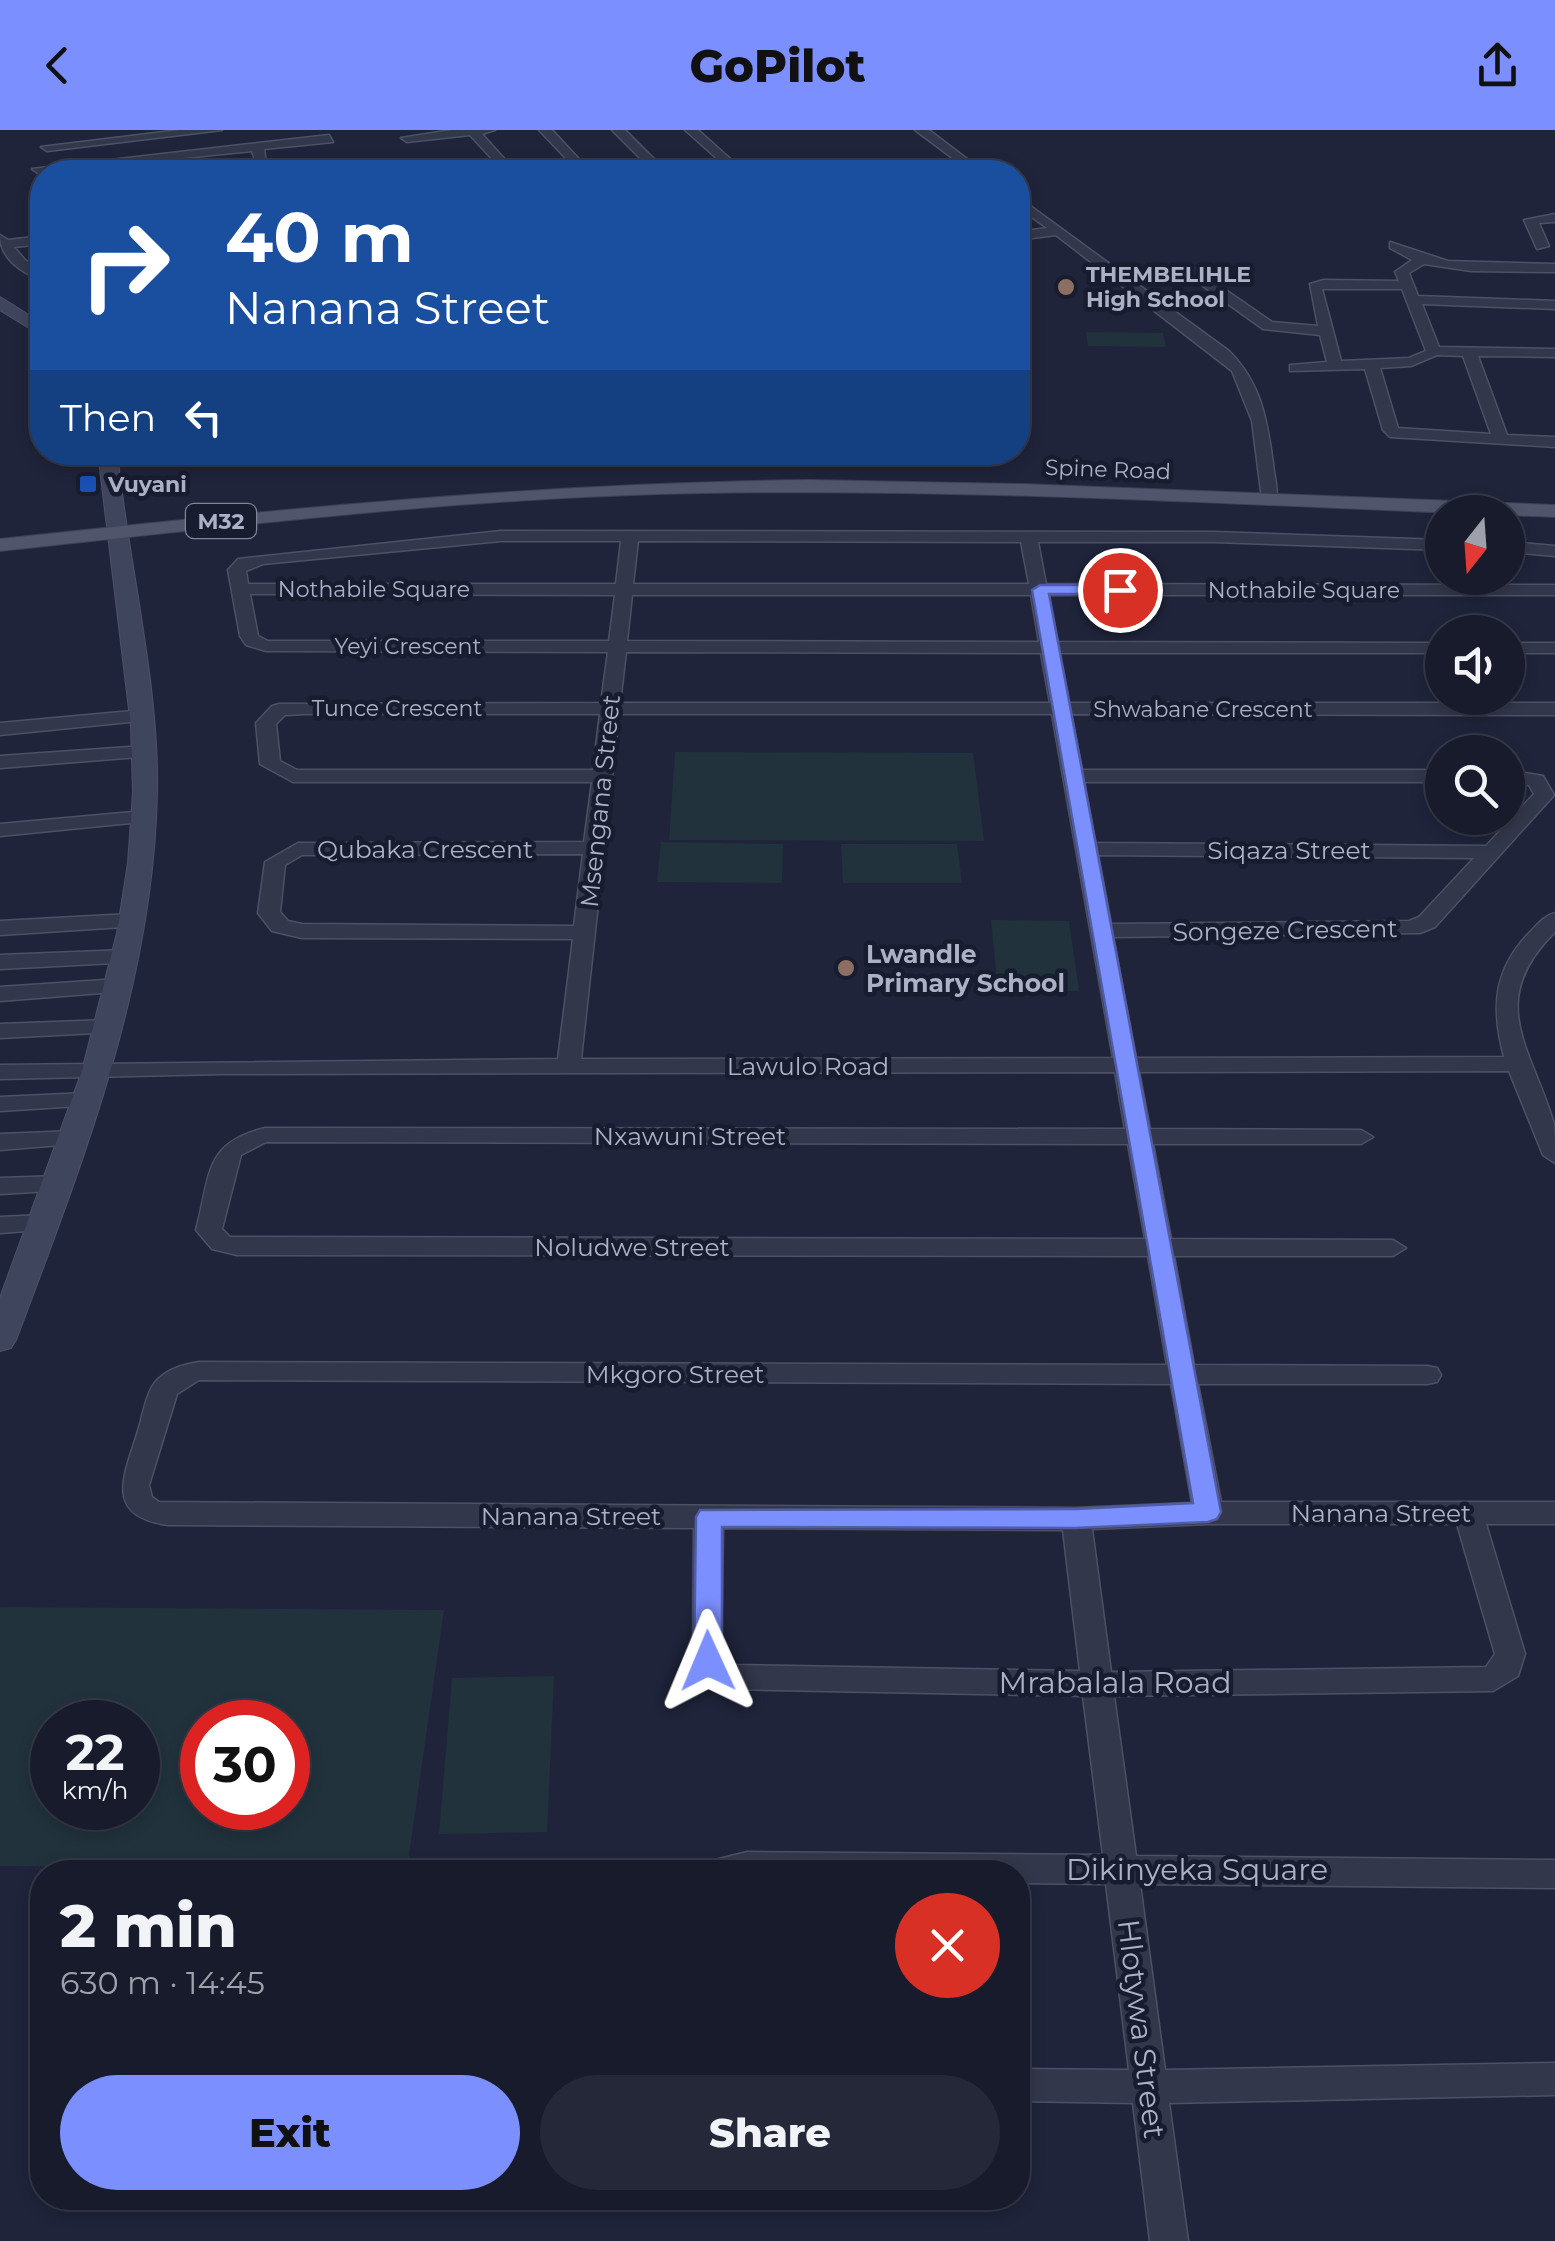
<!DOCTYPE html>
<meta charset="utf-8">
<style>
body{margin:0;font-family:Montserrat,sans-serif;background:#242838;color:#f1f3f6;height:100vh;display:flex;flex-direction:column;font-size:38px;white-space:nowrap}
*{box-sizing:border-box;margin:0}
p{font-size:32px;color:#9ea1a9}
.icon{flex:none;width:55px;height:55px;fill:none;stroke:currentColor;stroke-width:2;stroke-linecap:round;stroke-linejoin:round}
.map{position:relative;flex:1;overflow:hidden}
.sheet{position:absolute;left:30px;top:1730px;width:1000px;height:350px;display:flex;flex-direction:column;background:#171b2c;border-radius:40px;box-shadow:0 5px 15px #0003,0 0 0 2px #363948}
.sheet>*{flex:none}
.top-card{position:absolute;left:30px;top:30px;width:1000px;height:305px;border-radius:40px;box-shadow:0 5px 15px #0003,0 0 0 2px #363948;background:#1a4fa0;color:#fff;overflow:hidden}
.needle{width:65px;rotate:197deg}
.fabs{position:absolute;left:1425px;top:365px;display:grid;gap:20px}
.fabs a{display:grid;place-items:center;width:100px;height:100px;border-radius:50%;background:#171b2c;box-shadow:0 5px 15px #0003,0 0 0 2px #363948;font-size:50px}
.speed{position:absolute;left:30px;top:1570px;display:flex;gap:20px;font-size:50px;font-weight:700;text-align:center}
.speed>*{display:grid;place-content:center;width:130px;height:130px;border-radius:50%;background:#171b2c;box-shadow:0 5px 15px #0003,0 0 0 2px #363948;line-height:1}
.speed small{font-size:25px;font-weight:400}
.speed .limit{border:15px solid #d22;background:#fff;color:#111}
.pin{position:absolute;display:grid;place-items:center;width:85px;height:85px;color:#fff;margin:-42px;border:5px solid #fff;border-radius:50%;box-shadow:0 2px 10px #0007}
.me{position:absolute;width:110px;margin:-55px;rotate:359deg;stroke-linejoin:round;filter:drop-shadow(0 0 8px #0008)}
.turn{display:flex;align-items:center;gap:35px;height:210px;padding:0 30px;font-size:45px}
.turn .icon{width:130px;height:130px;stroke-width:2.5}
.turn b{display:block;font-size:70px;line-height:85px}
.then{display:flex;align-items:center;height:95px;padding:0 30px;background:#0003;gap:20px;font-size:38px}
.round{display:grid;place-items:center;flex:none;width:105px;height:105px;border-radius:52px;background:#242838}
.summary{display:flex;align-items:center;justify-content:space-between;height:170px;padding:0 30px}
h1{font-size:60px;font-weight:800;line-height:75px}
.cta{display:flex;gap:20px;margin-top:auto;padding:20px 30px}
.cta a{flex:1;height:115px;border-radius:60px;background:#7b8fff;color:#111;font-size:40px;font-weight:800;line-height:115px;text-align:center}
.cta a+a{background:#242838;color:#f1f3f6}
header{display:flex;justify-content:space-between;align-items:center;height:130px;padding:0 30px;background:#7b8fff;color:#111;font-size:45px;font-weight:800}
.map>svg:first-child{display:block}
.green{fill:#21323c;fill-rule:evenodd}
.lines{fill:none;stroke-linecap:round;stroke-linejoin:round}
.street-casing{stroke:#4d5165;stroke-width:3}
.secondary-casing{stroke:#4d5165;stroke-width:2}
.primary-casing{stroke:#3c4054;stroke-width:2}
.street{fill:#33374b;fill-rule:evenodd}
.secondary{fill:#40455e;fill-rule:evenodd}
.primary{fill:#50556b;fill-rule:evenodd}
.route{fill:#7b8fff;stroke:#505da6;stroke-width:2.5}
.education-dot{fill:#8d6e63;stroke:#181c2f;stroke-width:4}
.transit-dot{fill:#1a4fb4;stroke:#181c2f;stroke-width:4}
.labels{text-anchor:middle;stroke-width:9;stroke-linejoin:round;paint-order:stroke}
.far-poi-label{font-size:22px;font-weight:bold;fill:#adb1c7;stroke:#181c2f;text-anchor:start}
.far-street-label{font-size:22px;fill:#adb1c7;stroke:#181c2f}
.shield{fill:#181c2f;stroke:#808499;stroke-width:2.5}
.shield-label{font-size:22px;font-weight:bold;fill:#adb1c7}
.street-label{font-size:25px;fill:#adb1c7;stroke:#181c2f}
.poi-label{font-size:25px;font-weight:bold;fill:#adb1c7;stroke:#181c2f;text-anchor:start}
.near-street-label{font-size:30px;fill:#adb1c7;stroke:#181c2f}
</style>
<header><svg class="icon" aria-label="back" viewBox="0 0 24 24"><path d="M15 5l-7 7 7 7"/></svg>GoPilot<svg class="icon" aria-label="share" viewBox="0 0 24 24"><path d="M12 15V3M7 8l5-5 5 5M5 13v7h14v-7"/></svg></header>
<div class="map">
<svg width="1555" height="2111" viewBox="0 0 1555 2111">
<rect width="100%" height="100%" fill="#1f243b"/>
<!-- green -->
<g class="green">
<polygon points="1086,202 1163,203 1166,217 1088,216"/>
<polygon points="675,622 973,623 984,711 669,710"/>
<polygon points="661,712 783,714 782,753 657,752"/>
<polygon points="841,714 957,714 962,753 843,753"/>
<polygon points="991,790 1069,791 1079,861 998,860"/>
<path d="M0,1477L444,1480L407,1739L0,1736ZM138,1592V1678H52V1592ZM288,1592V1678H202V1592Z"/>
<polygon points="554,1546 547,1702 439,1704 452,1548"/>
</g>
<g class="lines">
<defs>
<g id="street">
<polygon points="180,0 222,0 47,21 41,17"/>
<polygon points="452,0 495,0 482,4 516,42 504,42 470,5 407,12 401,8"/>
<polygon points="539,0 552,0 591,42 579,42"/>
<polygon points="612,0 625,0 667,42 654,42"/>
<polygon points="685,0 698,0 745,42 732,42"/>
<polygon points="915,0 929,0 984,42 971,42"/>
<polygon points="329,5 333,12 264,19 267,39 216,42 256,33 252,21 38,43 32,39"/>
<polygon points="430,30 426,37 346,41 352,37"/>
<path d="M1018,67L1229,221C1261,253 1267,289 1273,333C1274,346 1279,361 1276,372L1262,369L1252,291L1232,241L1056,105L1018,110V102L1047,98L1018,77Z"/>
<polygon points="1555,84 1555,92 1539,93 1549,116 1537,119 1524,90"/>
<path d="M0,105L8,110L42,106V114L14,117L25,130L42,141V150C22,143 0,129 0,105Z"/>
<path d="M1390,112L1448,131L1555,134V142L1471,141L1424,134L1409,143L1418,166L1555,171V179L1422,174L1439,217L1555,219V227L1478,226L1507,305L1555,307V317L1390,307L1383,300L1365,239L1290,241V235L1327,232L1320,205L1263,199L1182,141L1194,138L1272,192L1318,196L1310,154L1324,150L1399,151L1395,142L1412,130L1390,118ZM1322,159H1402L1426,221L1409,228L1341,231ZM1437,225L1463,226L1491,304L1398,298L1380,238L1411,236Z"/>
<polygon points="185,322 275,322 267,327 208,332"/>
<path d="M501,401L1214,402L1442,410V420L1214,412H1038L1046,454L1555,455V465H1048L1057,512L1442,513V523H1059L1069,573H1555V585L1071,584L1082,640H1442V652H1084L1095,713L1486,716L1534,664L1529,655L1508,652V640L1543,646L1554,665L1435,797L1420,803L1113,807L1136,928L1504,927C1491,878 1493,840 1530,802C1538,794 1544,786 1555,783V802C1484,872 1532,918 1554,994C1555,1005 1555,1021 1555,1033L1543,1025L1509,941L1139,942L1150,999L1361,1000L1373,1007L1361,1014H1153L1171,1109L1393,1110L1406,1118L1393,1126H1174L1194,1235L1427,1236L1437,1238L1441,1245L1437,1252L1427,1254H1198L1221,1372H1555V1394H1486L1525,1524L1518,1546L1493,1561L1114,1566L1136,1726L1555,1730V1758L1140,1754L1165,1940L1555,1933V1965L1169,1973L1188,2111H1150L1133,1973L1018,1971V1939L1129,1940L1106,1754L1018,1753V1742H702L707,1732L747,1722L1103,1725L1083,1566L727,1559L716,1556L693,1531L694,1398L168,1395C103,1386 124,1346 138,1301C143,1285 146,1262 157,1250C170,1238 182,1235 199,1232L1167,1235L1148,1126L237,1125L212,1119L196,1100C211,1045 203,1013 265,998L1125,999L1115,942L221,944L0,949V935L558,929L573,809L302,808L272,801L258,783L265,732L298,713L584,712L592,652H293L260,634L256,593L272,576L279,574L601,573L608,522L266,521L246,515L240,506L228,440L238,429ZM501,411H621L616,454H248L246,441L263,434ZM638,411L1021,412L1029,454H633ZM250,464L615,465L609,511H268L258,506ZM632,465H1031L1039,512L627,511ZM626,522L1041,523L1050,573H620ZM305,584H600L593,640H297L280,631L276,594L285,585ZM619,584H1052L1113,928L581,929ZM583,724L574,796L302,794L288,791L280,782L285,735L302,725ZM1098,725L1474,728L1419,787L1409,791L1111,794ZM266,1012L1128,1014L1145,1109L230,1107L222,1099L241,1025ZM199,1250L1171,1254L1192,1373L1076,1378L159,1372L152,1367L149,1355L177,1264ZM1208,1394H1457L1495,1524L1486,1537L1111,1542L1092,1399ZM723,1398L1063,1400L1080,1541L734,1535L723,1526L721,1515Z"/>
<polygon points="1508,412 1555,416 1555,426 1508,422"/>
<rect x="1508" y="513" width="47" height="10"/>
<polygon points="143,580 153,586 150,590 0,605 0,593"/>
<polygon points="144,616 154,622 151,626 0,638 0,626"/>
<polygon points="144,681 154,687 151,691 0,706 0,694"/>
<polygon points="131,784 142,791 139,796 0,805 0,791"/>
<polygon points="126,820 137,827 134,832 0,839 0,825"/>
<polygon points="119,849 130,856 127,861 0,871 0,857"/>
<polygon points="108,890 120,897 116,902 0,908 0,894"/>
<polygon points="87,963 99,970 95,975 0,981 0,967"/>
<polygon points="75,1001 87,1008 84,1013 0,1020 0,1004"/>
<polygon points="59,1046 71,1054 68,1060 0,1064 0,1048"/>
<polygon points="44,1085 57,1093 53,1099 0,1103 0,1087"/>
</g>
<g id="secondary">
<polygon points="0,167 42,193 42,206 0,180"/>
<path d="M98,322H117C128,432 159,553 157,661C154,852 82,1034 16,1210L11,1218L0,1221V1168L82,941L117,803L128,733L133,662L131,596Z"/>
</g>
<path id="primary" d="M809,350L1022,354L1555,375V387C1277,377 987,358 703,363C468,367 234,396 0,421V409C270,380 537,353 809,350Z"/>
</defs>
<!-- street casing -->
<use href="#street" class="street-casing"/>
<!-- secondary casing -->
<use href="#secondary" class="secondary-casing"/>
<!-- primary casing -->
<use href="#primary" class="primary-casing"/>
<!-- street -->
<use href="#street" class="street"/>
<!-- secondary -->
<use href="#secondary" class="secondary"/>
<!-- primary -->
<use href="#primary" class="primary"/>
</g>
<!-- route -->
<polygon class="route" points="1040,455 1120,455 1128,460 1120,464 1049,464 1221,1382 1217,1389 1208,1392 1076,1398 722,1397 722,1531 718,1539 708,1542 698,1539 694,1531 696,1387 700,1380 1076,1379 1193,1373 1032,460"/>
<!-- markers -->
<g class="education-dot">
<circle cx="1066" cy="157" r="10"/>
<circle cx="846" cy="838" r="10"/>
</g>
<rect class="transit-dot" x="78" y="344" width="20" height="20" rx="5"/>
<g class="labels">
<!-- far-poi labels -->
<g class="far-poi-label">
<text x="1086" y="152">THEMBELIHLE<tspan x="1086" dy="25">High School</tspan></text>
<text x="108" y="362">Vuyani</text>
</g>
<!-- far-street labels -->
<g class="far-street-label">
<text transform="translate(1108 339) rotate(2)" y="8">Spine Road</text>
<text x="374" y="467">Nothabile Square</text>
<text x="1304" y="468">Nothabile Square</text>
<text x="408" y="524">Yeyi Crescent</text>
<text x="397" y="586">Tunce Crescent</text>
<text x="1203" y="587">Shwabane Crescent</text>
</g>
<!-- shield labels -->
<rect class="shield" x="186" y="374" width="70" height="34" rx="8"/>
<g class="shield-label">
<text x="221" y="399">M32</text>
</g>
<!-- street labels -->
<g class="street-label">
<text transform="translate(600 671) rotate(-84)" y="9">Msengana Street</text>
<text x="425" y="728">Qubaka Crescent</text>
<text x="1289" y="729">Siqaza Street</text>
<text transform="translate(1285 800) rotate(-1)" y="9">Songeze Crescent</text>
<text x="808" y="945">Lawulo Road</text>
<text x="690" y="1015">Nxawuni Street</text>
<text x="632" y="1126">Noludwe Street</text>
<text x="675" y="1253">Mkgoro Street</text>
<text x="1381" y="1392">Nanana Street</text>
<text x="571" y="1395">Nanana Street</text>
</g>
<!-- poi labels -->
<g class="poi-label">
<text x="866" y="833">Lwandle<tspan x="866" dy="29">Primary School</tspan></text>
</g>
<!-- near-street labels -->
<g class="near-street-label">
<text x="1115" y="1563">Mrabalala Road</text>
<text x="1197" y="1750">Dikinyeka Square</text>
<text transform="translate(1141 1899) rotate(83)" y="10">Hlotywa Street</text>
</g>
</g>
</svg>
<div class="fabs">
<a><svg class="needle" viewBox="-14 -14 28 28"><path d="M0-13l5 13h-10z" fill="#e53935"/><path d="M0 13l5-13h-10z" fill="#9ea1a9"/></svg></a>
<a><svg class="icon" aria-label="sound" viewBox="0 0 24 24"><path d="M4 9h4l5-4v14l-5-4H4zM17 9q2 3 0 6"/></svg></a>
<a><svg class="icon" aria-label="search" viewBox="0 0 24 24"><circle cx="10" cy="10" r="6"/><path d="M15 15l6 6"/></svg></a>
</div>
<div class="speed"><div>22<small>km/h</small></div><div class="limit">30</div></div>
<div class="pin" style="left:1120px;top:460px;background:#d93025"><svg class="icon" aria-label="arrive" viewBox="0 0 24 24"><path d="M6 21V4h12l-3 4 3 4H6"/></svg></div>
<svg class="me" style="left:708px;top:1531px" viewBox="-20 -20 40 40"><path d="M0-17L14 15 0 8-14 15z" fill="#7b8fff" stroke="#fff" stroke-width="4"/></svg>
<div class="top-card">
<div class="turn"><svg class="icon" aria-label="right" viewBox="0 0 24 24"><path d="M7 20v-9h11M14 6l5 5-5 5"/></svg><div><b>40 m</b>Nanana Street</div></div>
<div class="then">Then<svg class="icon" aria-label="left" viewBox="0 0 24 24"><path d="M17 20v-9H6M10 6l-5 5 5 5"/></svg></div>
</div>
<section class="sheet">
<div class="summary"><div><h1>2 min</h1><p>630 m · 14:45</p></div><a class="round" style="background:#d93025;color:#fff"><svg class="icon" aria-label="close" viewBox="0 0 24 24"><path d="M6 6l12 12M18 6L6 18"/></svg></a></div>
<div class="cta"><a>Exit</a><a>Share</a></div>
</section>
</div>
